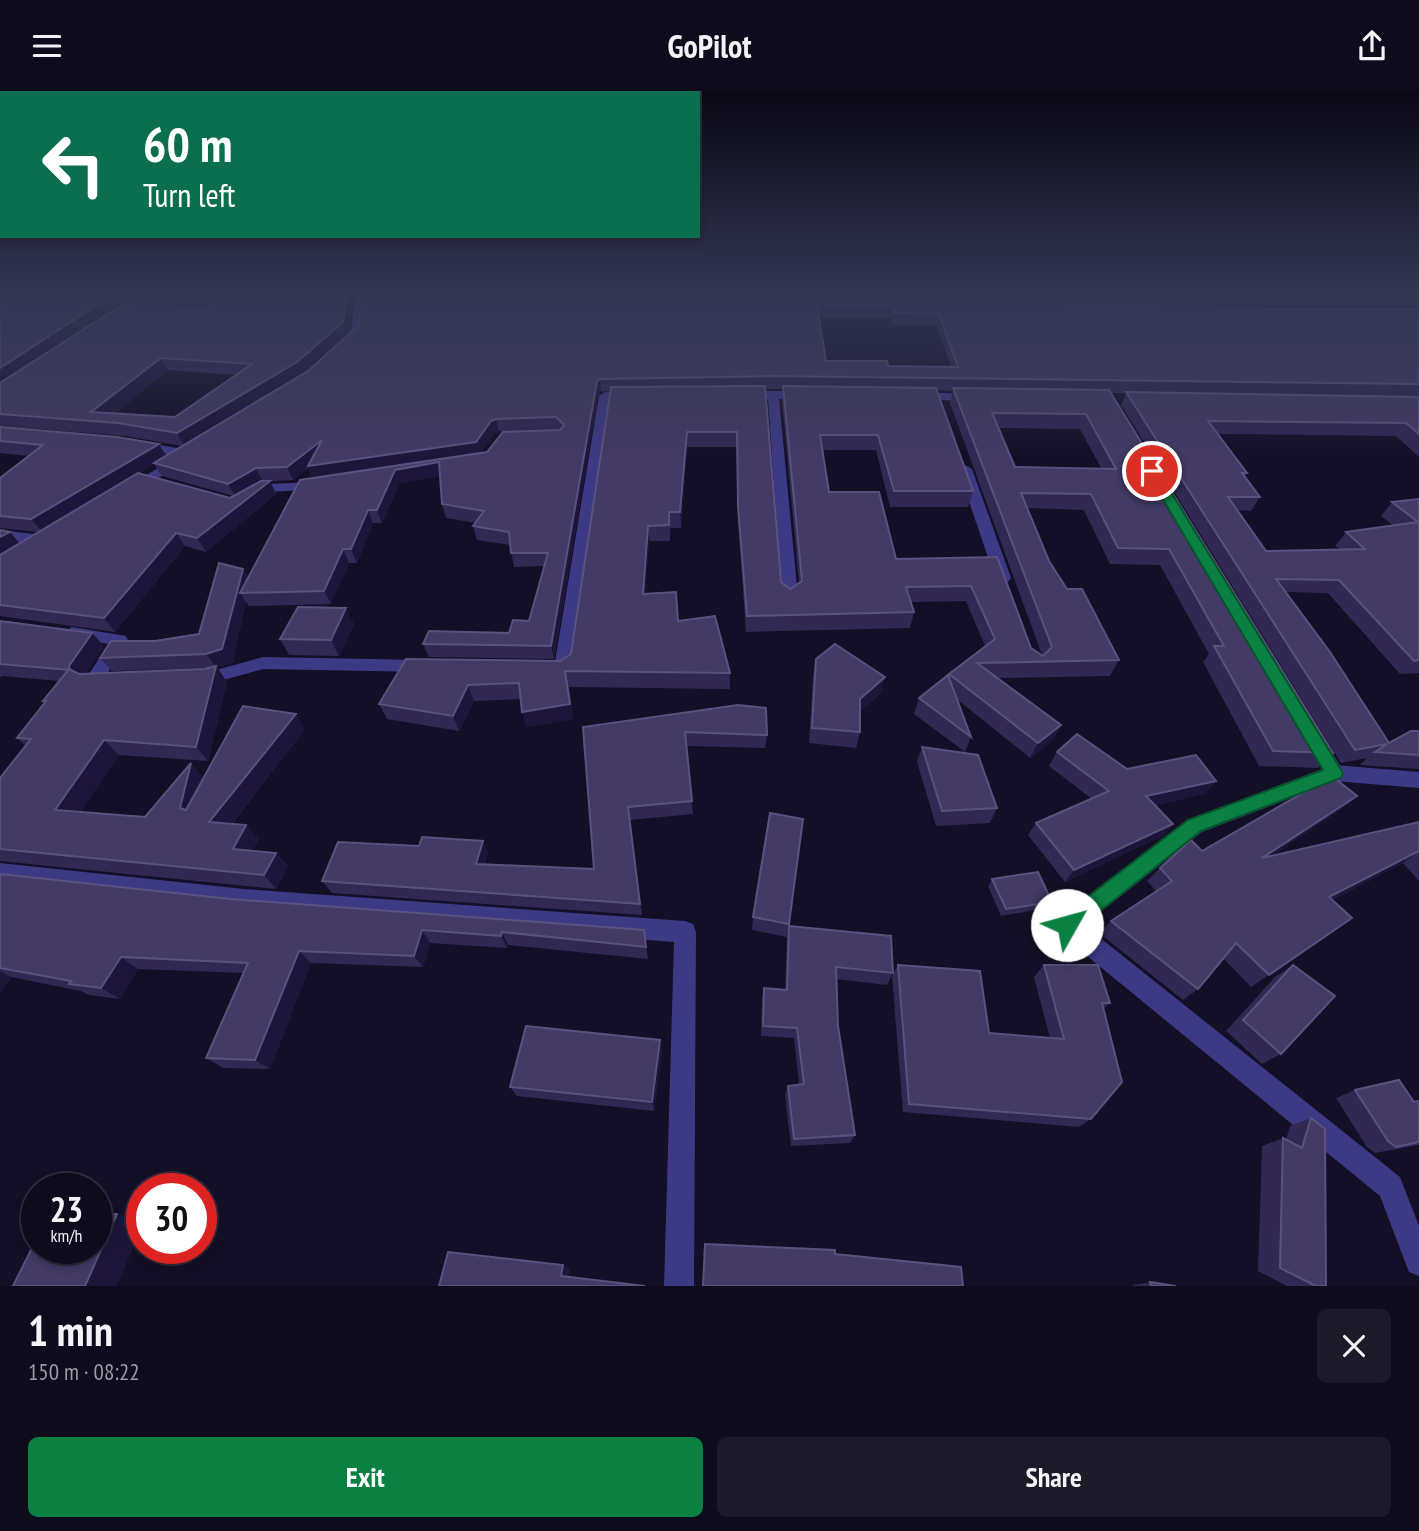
<!DOCTYPE html>
<meta charset="utf-8">
<style>
body{margin:0;font-family:"PT Sans Narrow",sans-serif;background:#1c1929;color:#f1f3f6;height:100vh;display:flex;flex-direction:column;font-size:26px;white-space:nowrap}
*{box-sizing:border-box;margin:0}
p{font-size:23px;color:#9b9ba3}
.icon{flex:none;width:38px;height:38px;fill:none;stroke:currentColor;stroke-width:2;stroke-linecap:round;stroke-linejoin:round}
.map{position:relative;height:1195px;overflow:hidden}
.sheet{display:flex;flex-direction:column;background:#0e0b1c;flex:1}
.sheet>*{flex:none}
.guide{position:absolute;left:0px;top:0px;width:700px;height:147px;box-shadow:0 4px 10px #0003,0 0 0 2px #2e2b3b;background:#0b6e4f;color:#fff;overflow:hidden}
.speed{position:absolute;left:21px;top:1082px;display:flex;gap:14px;font-size:35px;font-weight:700;text-align:center}
.speed>*{display:grid;place-content:center;width:91px;height:91px;border-radius:50%;background:#0e0b1c;box-shadow:0 4px 10px #0003,0 0 0 2px #2e2b3b;line-height:1}
.speed small{font-size:18px;font-weight:400}
.speed .limit{border:10px solid #d22;background:#fff;color:#111}
.pin{position:absolute;display:grid;place-items:center;width:60px;height:60px;color:#fff;margin:-30px;border:4px solid #fff;border-radius:50%;box-shadow:0 2px 7px #0007}
.me{position:absolute;width:77px;margin:-38px;rotate:52deg;stroke-linejoin:round;filter:drop-shadow(0 0 5px #0008)}
.turn{display:flex;align-items:center;gap:24px;height:147px;padding:0 28px;font-size:32px}
.turn .icon{width:91px;height:91px;stroke-width:2.5}
.turn b{display:block;font-size:49px;line-height:60px}
.round{display:grid;place-items:center;flex:none;width:74px;height:74px;border-radius:10px;background:#1c1929}
.headline{display:flex;align-items:center;justify-content:space-between;height:119px;padding:0 28px}
h1{font-size:42px;font-weight:700;line-height:52px}
.cta{display:flex;gap:14px;margin-top:auto;padding:14px 28px}
.cta a{flex:1;height:80px;border-radius:10px;background:#0b8043;color:#fff;font-size:28px;font-weight:700;line-height:80px;text-align:center}
.cta a+a{background:#1c1929;color:#f1f3f6}
header{display:flex;justify-content:space-between;align-items:center;height:91px;padding:0 28px;background:#0e0b1c;font-size:32px;font-weight:700}
.map>svg:first-child{display:block}
.lines{fill:none;stroke-linecap:round;stroke-linejoin:round}
.lane{fill:#3d3a85;fill-rule:evenodd}
.street{fill:#3d3a85;fill-rule:evenodd}
.wall{fill:#312854;fill-rule:evenodd}
.shaded-wall{fill:#1d163a}
.building{fill:#433a66;stroke:#5a527e;stroke-width:2;fill-rule:evenodd}
.route{fill:#0b8043;stroke:#07532c;stroke-width:2}
</style>
<header><svg class="icon" aria-label="menu" viewBox="0 0 24 24"><path d="M4 6h16M4 12h16M4 18h16"/></svg>GoPilot<svg class="icon" aria-label="share" viewBox="0 0 24 24"><path d="M12 15V3M7 8l5-5 5 5M5 13v7h14v-7"/></svg></header>
<div class="map">
<svg width="1419" height="1195" viewBox="0 0 1419 1195">
<rect width="100%" height="100%" fill="#130f26"/>
<g class="lines">
<!-- lane -->
<g class="lane">
<polygon points="141,351 189,359 195,363 189,367 137,358 137,352"/>
<polygon points="318,391 325,395 323,398 267,401 253,408 246,404 264,393"/>
<polygon points="0,439 42,444 49,449 42,454 0,449"/>
<polygon points="1334,674 1419,681 1419,697 1334,690 1327,688 1324,682 1327,676"/>
</g>
<!-- street -->
<g class="street">
<polygon points="356,201 366,201 360,245 346,256 341,253 350,244"/>
<polygon points="744,300 807,300 813,304 807,308 779,308 798,506 790,511 782,506 768,308 740,306 740,302"/>
<path d="M605,301H632L638,305L632,309H610L572,577L569,581C561,584 552,584 544,581L541,577L544,573L555,571L599,305Z"/>
<polygon points="915,301 975,303 981,307 975,311 911,307 911,303"/>
<polygon points="179,365 185,369 184,372 136,400 126,400 124,397"/>
<polygon points="965,374 972,378 1011,487 1008,491 1003,492 995,487 958,378"/>
<polygon points="72,536 126,545 128,549 107,583 113,584 116,589 113,594 93,596 87,595 84,590 109,553 66,546 64,542"/>
<polygon points="263,566 424,569 433,575 424,581 263,578 216,591 192,591 189,586 192,581 216,579"/>
<polygon points="1314,641 1321,643 1341,676 1344,682 1341,688 1202,741 1084,834 1400,1086 1419,1135 1419,1185 1409,1181 1380,1105 1059,842 1056,834 1059,826 1188,729 1322,678 1305,648 1307,643"/>
<polygon points="0,772 244,798 685,830 693,833 696,841 694,1195 664,1195 674,851 244,818 0,792"/>
</g>
</g>
<!-- wall -->
<g class="wall">
<path d="M0,201H353L348,243L305,282L590,202H599L598,201H1419V366L1396,345L1218,343L1247,382L1245,386L1260,406L1251,420L1237,419L1266,460L1340,458L1335,455L1346,441L1394,435L1381,425L1392,411L1419,408V582L1400,583L1328,502L1286,501L1389,652L1419,640V678L1360,674L1367,667L1341,672L1121,314L1126,302H1110L1333,662L1318,677L1259,675L1203,571L1209,563L1160,474L1110,473L1084,419L1027,417L1049,470L1067,498L1119,569L1110,585L997,587L1061,634L1053,649L1030,667L958,609L971,646L965,661L914,623L919,607L949,585V583L985,555L966,510L911,511L914,521L910,537L746,541L738,432L737,356H687L681,437H670V450H649L645,503L678,530L730,582V598L569,596L573,628L526,636L521,608L474,610L459,640L387,628L379,613L560,570L571,563L610,300H601L598,303L554,568L429,566L423,553L509,542L529,530L544,475L514,476L510,454L477,449L473,435L476,432L446,427L442,413L440,385L400,392L382,432H373L357,472H349L331,513L249,515L246,511L232,572L217,576L227,591L208,670L119,664L80,721L145,726L204,686L305,638L232,733L246,734L259,748L252,760L276,762L288,775L276,798L0,770V687L25,654L17,647L45,611L43,610L59,590L2,585L0,587V530L104,555L85,583L205,578L211,577L112,580L100,567L155,550L199,543L243,478L248,487L313,387L308,377L293,389L270,390L276,403L206,461L185,455L115,541L0,525V439L19,452L38,441L0,437V387L29,365L0,362V336L166,365L182,355L126,345L0,335ZM99,215H119L105,225ZM819,226L891,227L893,234L937,235L951,276L888,275L826,270ZM168,279L236,284L175,326L114,323ZM766,298H783L782,310L799,492L790,498L781,491ZM936,299L953,300L950,312L1042,564L1031,557L997,466L896,468L829,401L822,359H876L890,416H968L973,400ZM998,337L1080,338L1101,377L1015,376ZM499,340H513L487,361L480,362L494,343ZM154,373L162,385L233,405L230,407L140,382Z"/>
<polygon points="354,533 339,565 289,564 280,548"/>
<polygon points="816,568 881,602 860,620 860,641 856,657 809,652 813,584"/>
<polygon points="583,636 767,644 765,657 686,655 693,723 630,729 642,824 332,802 322,790 419,755 488,762 485,773 594,778"/>
<polygon points="922,656 997,717 990,732 936,735 917,671"/>
<polygon points="1057,661 1127,678 1216,690 1204,703 1155,714 1173,733 1162,745 1065,791 1028,744 1036,732 1092,708 1049,675"/>
<polygon points="1357,705 1340,719 1271,765 1419,731 1419,790 1403,772 1332,809 1352,827 1251,896 1223,867 1198,898 1183,909 1099,842 1111,830 1156,800 1147,790 1160,777 1202,760"/>
<polygon points="803,728 789,835 893,882 887,894 836,888 838,935 855,1044 850,1052 791,1055 785,1004 788,995 799,993 794,947 761,945 762,909 764,897 785,898 787,846 752,839 753,826"/>
<polygon points="0,783 230,808 644,839 648,868 508,854 507,857 430,852 423,876 311,872 270,978 223,977 206,967 243,882 138,878 120,908 89,904 81,900 11,886 0,903"/>
<polygon points="992,788 1052,811 1047,817 1001,825 988,795"/>
<polygon points="898,874 989,942 1050,947 1034,886 1044,874 1110,912 1103,918 1091,1028 1079,1036 903,1021 892,885"/>
<polygon points="1293,874 1281,963 1262,973 1226,940 1275,886"/>
<polygon points="662,960 654,1020 517,1005 510,996"/>
<polygon points="1355,999 1414,1011 1419,1010 1419,1054 1375,1062 1367,1056 1336,1007"/>
<polygon points="1311,1027 1326,1195 1287,1195 1258,1180 1262,1055 1283,1047 1286,1049 1290,1035"/>
<polygon points="1150,1191 1176,1195 1133,1195 1133,1194"/>
</g>
<!-- shaded-wall -->
<g class="shaded-wall">
<polygon points="26,201 33,212 31,219 24,207"/>
<polygon points="348,201 353,201 348,243 302,284 184,355 177,342"/>
<polygon points="98,213 105,225 0,296 0,277"/>
<polygon points="161,267 168,279 103,331 91,321"/>
<polygon points="600,288 601,300 598,303 554,568 551,555 597,290"/>
<polygon points="496,328 499,340 494,343 479,364 313,388 308,377 293,389 287,376 322,349 491,330"/>
<polygon points="687,341 687,356 681,437 680,421"/>
<polygon points="159,353 167,366 154,372 154,373 42,441 31,428"/>
<polygon points="439,371 443,385 400,392 382,432 377,419 395,379"/>
<polygon points="256,377 263,391 236,406 228,393"/>
<polygon points="270,390 276,403 206,461 197,447"/>
<polygon points="368,419 373,432 357,472 351,458"/>
<polygon points="648,435 649,450 644,519 643,503"/>
<polygon points="10,441 21,454 0,467 0,446"/>
<polygon points="176,442 185,455 115,541 104,527"/>
<polygon points="343,458 349,472 331,513 324,500"/>
<polygon points="243,478 251,492 240,502 246,511 232,572 217,576 227,591 208,670 196,656 216,576 206,563"/>
<polygon points="346,517 354,533 339,565 331,549"/>
<polygon points="92,542 104,555 82,589 70,579 69,575"/>
<polygon points="565,580 573,628 526,636 522,621"/>
<polygon points="885,586 881,602 856,623 860,608"/>
<polygon points="468,594 474,610 459,640 453,625"/>
<polygon points="296,623 305,638 222,745 209,731"/>
<polygon points="1061,634 1053,649 1030,667 1038,652"/>
<polygon points="104,649 119,664 72,734 55,719"/>
<polygon points="191,672 204,687 194,731 180,717"/>
<polygon points="1216,690 1204,703 1136,718 1146,705"/>
<polygon points="1357,705 1340,719 1246,781 1262,767"/>
<polygon points="1173,733 1162,745 1065,791 1074,779"/>
<polygon points="246,734 259,748 246,771 233,758"/>
<polygon points="483,750 488,762 482,785 476,773"/>
<polygon points="1419,760 1403,772 1311,819 1329,806"/>
<polygon points="276,762 288,775 276,798 264,784"/>
<polygon points="422,839 430,852 423,876 414,865"/>
<polygon points="502,841 508,854 507,857 501,845"/>
<polygon points="299,860 311,872 270,978 255,969"/>
<polygon points="121,866 138,878 120,908 101,897"/>
<polygon points="0,880 11,886 0,903"/>
<polygon points="660,949 662,960 654,1020 652,1011"/>
<polygon points="117,1123 142,1129 142,1136 117,1195 85,1195"/>
<polygon points="563,1174 570,1178 568,1189 561,1185"/>
</g>
<!-- building -->
<g class="building">
<path d="M0,201H348L343,231L297,271L177,342L118,332L0,323V292L120,215L208,218L216,211L209,207L26,201L24,207L26,210L98,213L0,277ZM161,267L252,273L175,326L91,321Z"/>
<path d="M363,201H588L590,202L1267,218H1419V293L774,285L600,288L597,290L551,555L423,553L429,540L509,542L513,529L529,530L548,462H511L509,441L473,435L484,420L442,413L439,371L395,379L377,419H368L351,458H343L324,500L240,502L300,389L487,361L503,341L560,339L564,334L556,326L496,328L491,330L476,351L308,375L322,349L287,376L256,377L228,393L154,372L308,280L358,235ZM817,214L893,215L895,222L939,223L958,276L888,275L887,270H826Z"/>
<polygon points="1017,201 1419,201 1419,207 1267,207"/>
<path d="M765,295L781,491L790,498L802,490L783,295L936,297L973,400H894L878,344H820L829,401H879L896,468L997,466L1031,557L1043,565L1052,556L953,297L1109,299L1333,662L1273,660L1214,555H1224L1169,458L1118,457L1091,403L1021,402L1049,470L1067,498H1082L1119,569L977,572L1061,634L1038,652L949,583L995,548L971,495L906,496L914,521L747,525L738,416L737,341H687L680,421H669V434L648,435L643,503L676,501L678,530L715,525L730,582L565,580L570,613L522,621L519,592L468,594L453,625L379,613L406,568L560,570L571,563L611,296ZM992,322L1086,323L1116,378L1015,376Z"/>
<polygon points="1126,301 1419,306 1419,343 1406,332 1208,330 1247,382 1242,382 1260,406 1228,406 1266,460 1365,458 1346,441 1418,431 1392,411 1419,408 1419,569 1414,570 1339,489 1276,488 1330,561 1389,652 1411,640 1419,640 1419,664 1375,661 1387,653 1355,659"/>
<polygon points="0,336 117,346 159,353 31,428 0,425 0,387 43,354 0,350"/>
<polygon points="138,382 230,407 261,390 270,390 197,447 176,442 104,527 0,514 0,464"/>
<polygon points="0,439 10,441 0,446"/>
<polygon points="219,472 243,478 222,558 206,563 100,567 111,550 155,550 199,543"/>
<polygon points="298,516 346,517 331,549 280,548"/>
<polygon points="0,530 92,542 69,575 70,579 0,573"/>
<polygon points="835,553 885,586 860,608 860,641 812,637 816,568"/>
<polygon points="216,575 196,656 104,649 55,719 145,726 191,672 180,717 186,719 243,615 296,623 209,731 246,734 233,758 276,762 264,784 0,758 0,687 31,648 17,647 46,610 43,610 69,578 79,583 205,578"/>
<polygon points="948,584 971,646 919,607"/>
<polygon points="738,614 766,617 767,644 685,641 692,710 628,716 640,813 322,790 338,751 419,755 422,746 483,750 476,773 594,778 583,636"/>
<polygon points="1077,643 1127,678 1196,664 1216,690 1146,705 1173,733 1074,779 1036,732 1109,700 1057,661"/>
<polygon points="922,656 978,664 997,717 942,720"/>
<polygon points="1332,685 1357,705 1262,767 1419,731 1419,760 1329,806 1352,827 1269,884 1236,852 1198,898 1111,830 1172,790 1160,777 1191,749 1202,760"/>
<polygon points="770,722 803,728 789,833 753,826"/>
<polygon points="1038,781 1052,811 1006,818 992,788"/>
<polygon points="0,783 230,808 644,839 646,856 502,841 501,845 422,839 414,865 299,860 255,969 206,967 248,872 121,866 101,897 69,893 71,890 0,877"/>
<polygon points="789,835 891,845 893,882 836,876 838,935 855,1044 794,1048 788,995 804,993 797,937 763,935 764,897 787,899"/>
<polygon points="898,874 980,880 989,942 1064,948 1044,874 1098,874 1110,912 1102,912 1122,991 1091,1028 909,1013"/>
<polygon points="1293,874 1335,905 1281,963 1243,929"/>
<polygon points="526,935 660,949 652,1011 510,996"/>
<polygon points="1399,989 1414,1011 1419,1010 1419,1051 1396,1056 1388,1050 1355,999"/>
<polygon points="1311,1027 1325,1038 1326,1195 1316,1195 1280,1177 1283,1047 1302,1057"/>
<polygon points="96,1123 117,1123 85,1195 13,1195 37,1147 37,1157 96,1157"/>
<polygon points="705,1153 835,1159 835,1163 961,1176 963,1195 703,1195"/>
<polygon points="448,1161 563,1174 561,1185 645,1195 439,1195"/>
<polygon points="1150,1191 1176,1195 1151,1195"/>
</g>
<!-- sky -->
<linearGradient id="sky" x2="0" y2="1"><stop stop-color="#0a0815"/><stop offset="0.55" stop-color="#333752"/><stop offset="1" stop-color="#333752" stop-opacity="0"/></linearGradient>
<rect width="1419" height="368" fill="url(#sky)"/>
<!-- route -->
<polygon class="route" points="1152,376 1158,380 1343,682 1341,687 1201,740 1074,841 1067,844 1060,841 1057,834 1060,827 1188,729 1323,679 1146,380"/>
</svg>
<div class="speed"><div>23<small>km/h</small></div><div class="limit">30</div></div>
<div class="pin" style="left:1152px;top:380px;background:#d93025"><svg class="icon" aria-label="arrive" viewBox="0 0 24 24"><path d="M6 21V4h12l-3 4 3 4H6"/></svg></div>
<svg class="me" style="left:1067px;top:834px" viewBox="-20 -20 40 40"><circle r="19" fill="#fff"/><path d="M0-13L10 11 0 6-10 11z" fill="#0b8043"/></svg>
<div class="guide">
<div class="turn"><svg class="icon" aria-label="left" viewBox="0 0 24 24"><path d="M17 20v-9H6M10 6l-5 5 5 5"/></svg><div><b>60 m</b>Turn left</div></div>
</div>
</div>
<section class="sheet">
<div class="headline"><div><h1>1 min</h1><p>150 m · 08:22</p></div><a class="round"><svg class="icon" aria-label="close" viewBox="0 0 24 24"><path d="M6 6l12 12M18 6L6 18"/></svg></a></div>
<div class="cta"><a>Exit</a><a>Share</a></div>
</section>
